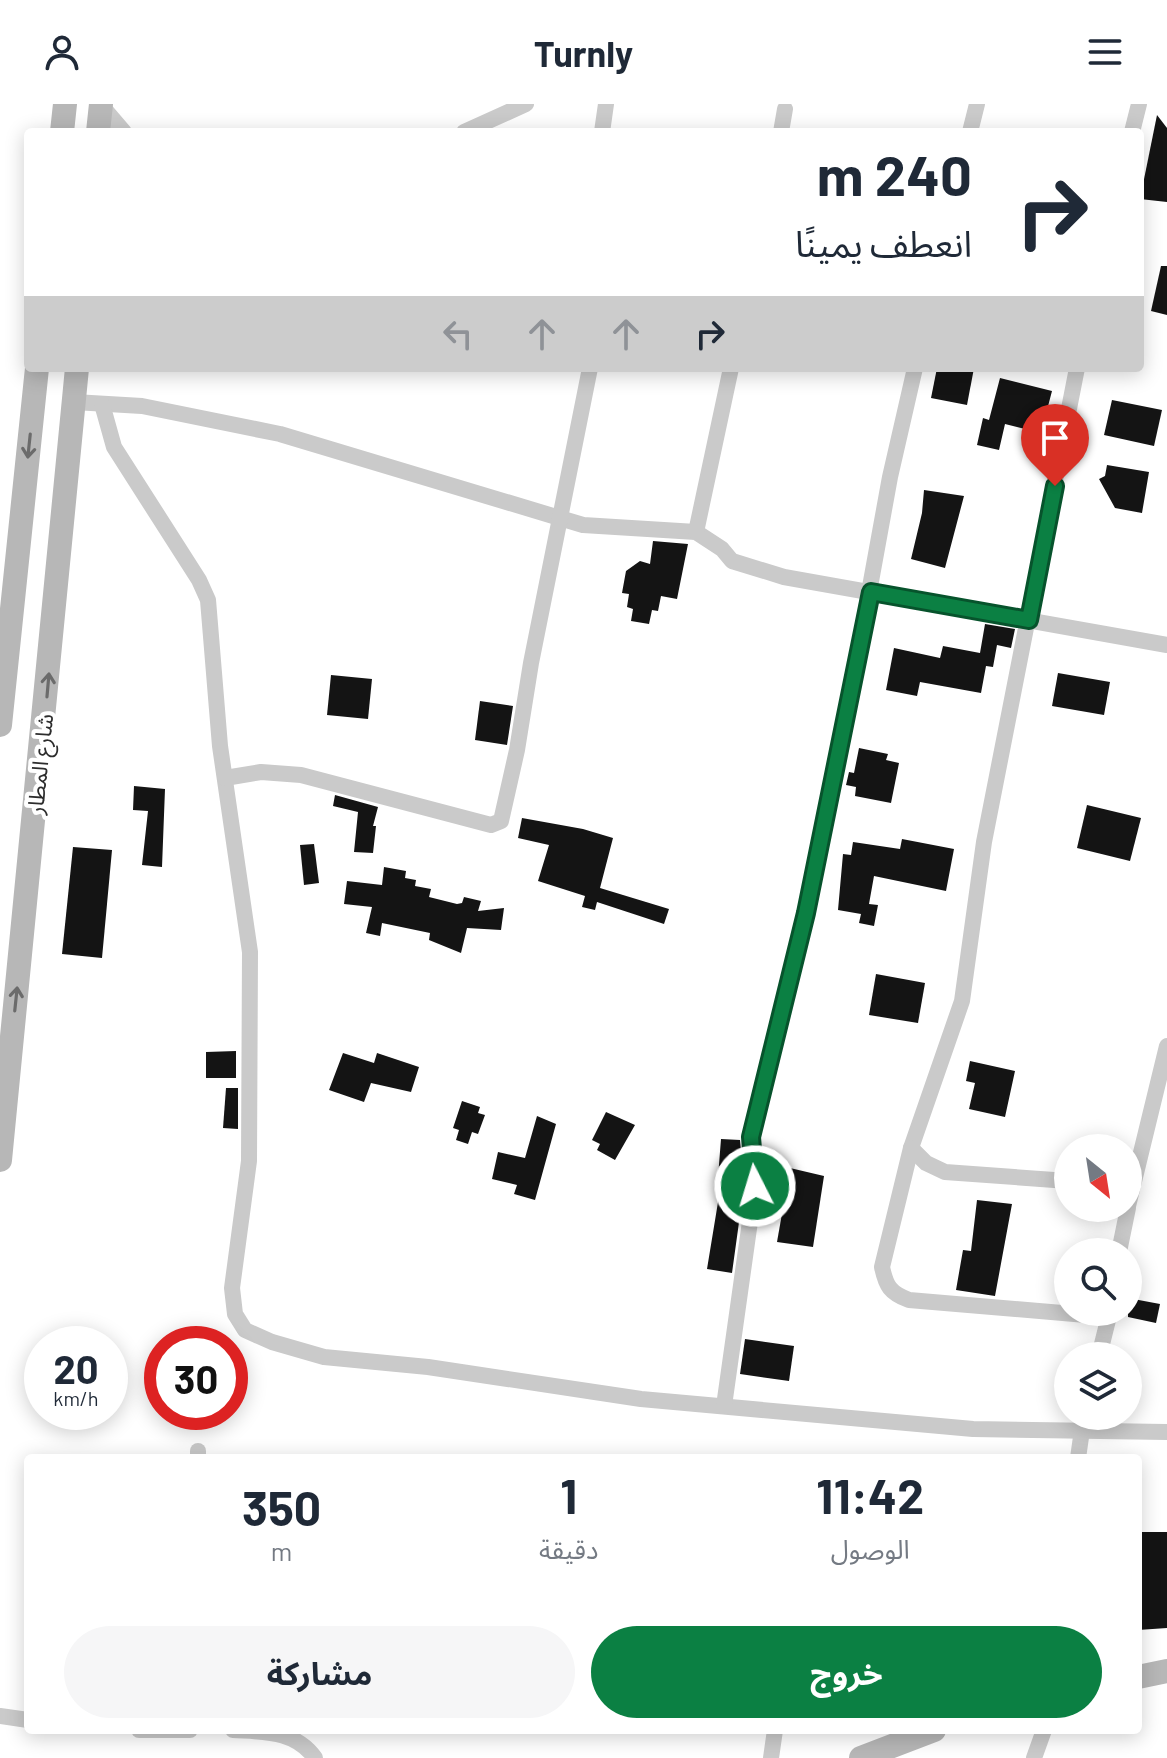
<!DOCTYPE html>
<html lang="ar">
<meta charset="utf-8">
<style>
body{margin:0;font-family:Barlow,"Noto Sans Arabic",sans-serif;background:#f6f6f7;color:#1f2937;direction:rtl;height:100vh;display:flex;flex-direction:column;font-size:30px;white-space:nowrap}
*{box-sizing:border-box;margin:0}
p{font-size:26px;color:#747a83}
.icon{flex:none;width:44px;height:44px;fill:none;stroke:currentColor;stroke-width:2;stroke-linecap:round;stroke-linejoin:round}
.map{position:relative;flex:1;overflow:hidden;direction:ltr}
.panel{position:absolute;left:24px;top:1350px;width:1118px;height:280px;display:flex;flex-direction:column;background:#fff;border-radius:8px;box-shadow:0 4px 20px #0003;direction:rtl}
.panel>*{flex:none}
.hud{position:absolute;left:24px;top:24px;width:1120px;height:244px;border-radius:8px;box-shadow:0 4px 20px #0003;direction:rtl;background:#fff;color:#1f2937;overflow:hidden}
.needle{width:52px;rotate:150deg}
.controls{position:absolute;left:1054px;top:1030px;display:grid;gap:16px}
.controls a{display:grid;place-items:center;width:88px;height:88px;border-radius:50%;background:#fff;box-shadow:0 4px 20px #0003;font-size:40px}
.speed{position:absolute;left:24px;top:1222px;display:flex;gap:16px;font-size:40px;font-weight:700;text-align:center}
.speed>*{display:grid;place-content:center;width:104px;height:104px;border-radius:50%;background:#fff;box-shadow:0 4px 20px #0003;line-height:1}
.speed small{font-size:20px;font-weight:400}
.speed .limit{border:12px solid #d22;background:#fff;color:#111}
.pin{position:absolute;display:grid;place-items:center;width:68px;height:68px;color:#fff;margin:-82px -34px;border-radius:50% 50% 50% 0;rotate:-45deg;box-shadow:0 0 8px #0007}
.pin .icon{rotate:45deg}
.me{position:absolute;width:88px;margin:-44px;rotate:355deg;stroke-linejoin:round;filter:drop-shadow(0 0 6px #0008)}
.turn{display:flex;align-items:center;gap:28px;height:168px;padding:0 40px;font-size:36px}
.turn .icon{width:104px;height:104px;stroke-width:2.5}
.turn b{display:block;font-size:56px;line-height:68px}
.lanes{display:flex;align-items:center;height:76px;padding:0 40px;background:#0003;justify-content:center;gap:40px;direction:ltr}
.lanes .off{opacity:.35}
.eta{display:flex;justify-content:space-evenly;align-items:center;height:136px;text-align:center}
.eta b{font-size:48px;font-weight:700;line-height:56px}
.button{display:flex;gap:16px;margin-top:auto;padding:16px 40px}
.button a{flex:1;height:92px;border-radius:48px;background:#0b8043;color:#fff;font-size:32px;font-weight:700;line-height:92px;text-align:center}
.button a+a{background:#f6f6f7;color:#1f2937}
header{display:flex;justify-content:space-between;align-items:center;height:104px;padding:0 40px;background:#fff;font-size:36px;font-weight:700}
.map>svg:first-child{display:block}
.building{fill:#141414}
.lines{fill:none;stroke-linecap:round;stroke-linejoin:round}
.street{stroke:#cacaca;stroke-width:16}
.secondary{stroke:#b7b7b7;stroke-width:24}
.oneway{stroke:#6b6b6b}
.route-casing{stroke:#07532c;stroke-width:20}
.route{stroke:#0b8043;stroke-width:14}
.labels{text-anchor:middle;stroke-width:8;stroke-linejoin:round;paint-order:stroke}
.street-label{font-size:22px;fill:#2d2d2d;stroke:#fff}
</style>
<header><svg class="icon" aria-label="menu" viewBox="0 0 24 24"><path d="M4 6h16M4 12h16M4 18h16"/></svg>Turnly<svg class="icon" aria-label="person" viewBox="0 0 24 24"><circle cx="12" cy="8" r="4"/><path d="M4 21q1-7 8-7t8 7"/></svg></header>
<div class="map">
<svg width="1167" height="1654" viewBox="0 0 1167 1654">
<rect width="100%" height="100%" fill="#fff"/>
<!-- building -->
<g class="building">
<polygon points="1157,11 1167,24 1167,98 1140,95"/>
<polygon points="1161,162 1167,162 1167,211 1151,207"/>
<polygon points="937,264 974,264 967,301 931,294"/>
<polygon points="1000,274 1052,287 1041,329 1005,320 999,346 977,341 983,314 989,316"/>
<polygon points="1112,296 1162,306 1154,342 1104,331"/>
<polygon points="1107,361 1149,368 1142,409 1115,404 1099,375 1105,372"/>
<polygon points="924,386 964,392 945,464 911,455 922,409"/>
<polygon points="653,437 688,440 677,495 661,492 658,507 652,506 649,520 631,517 633,505 627,503 629,490 622,489 626,467 640,457 650,460"/>
<polygon points="985,520 1015,525 1011,544 997,541 993,563 986,562 981,589 920,578 917,592 886,586 894,544 940,554 943,542 980,549"/>
<polygon points="1058,569 1110,578 1104,611 1052,602"/>
<polygon points="331,571 372,575 368,615 327,611"/>
<polygon points="480,597 513,602 507,641 475,636"/>
<polygon points="859,644 888,650 886,656 899,659 891,699 855,692 856,683 846,681 849,668 854,669"/>
<polygon points="134,682 165,685 162,763 142,761 148,707 133,706"/>
<polygon points="335,691 378,703 373,722 376,722 373,749 354,748 358,708 333,702"/>
<polygon points="1087,701 1141,714 1130,757 1077,744"/>
<polygon points="522,714 583,725 613,734 600,784 669,805 664,820 597,798 595,806 582,803 585,792 538,777 549,741 518,734"/>
<polygon points="902,735 954,745 946,787 874,772 869,800 878,801 874,822 859,819 861,810 838,806 843,750 851,751 853,738 900,745"/>
<polygon points="314,740 319,779 304,781 300,741"/>
<polygon points="73,743 112,746 102,854 62,850"/>
<polygon points="384,763 406,767 405,774 416,776 415,782 431,785 429,793 457,800 462,799 464,793 481,797 478,807 504,804 501,826 467,824 461,849 429,836 430,829 382,819 380,832 366,829 372,803 344,800 347,777 382,781"/>
<polygon points="876,870 925,879 918,919 869,911"/>
<polygon points="236,947 236,974 206,974 206,948"/>
<polygon points="343,949 374,959 377,949 419,963 411,988 371,979 364,998 329,986"/>
<polygon points="970,957 1015,967 1005,1013 969,1005 975,979 966,977"/>
<polygon points="226,984 238,984 238,1025 223,1024"/>
<polygon points="462,997 480,1003 478,1009 485,1011 478,1030 472,1028 468,1040 456,1036 459,1026 453,1024"/>
<polygon points="606,1008 635,1021 615,1056 597,1046 600,1040 592,1036"/>
<polygon points="537,1012 556,1020 535,1096 514,1090 517,1081 492,1075 498,1048 525,1054"/>
<polygon points="721,1035 740,1036 744,1082 732,1169 707,1165 720,1086 717,1086"/>
<polygon points="790,1064 824,1072 813,1143 777,1138"/>
<polygon points="977,1096 1012,1100 995,1192 956,1186 963,1146 971,1147"/>
<polygon points="1128,1194 1160,1200 1156,1219 1128,1213"/>
<polygon points="745,1235 794,1242 789,1277 740,1270"/>
<polygon points="1138,1428 1167,1428 1167,1524 1138,1526"/>
</g>
<g class="lines">
<!-- street -->
<g class="street">
<polyline points="101,1 124,28"/>
<polyline points="464,28 526,0"/>
<polyline points="602,28 606,0"/>
<polyline points="781,28 785,5"/>
<polyline points="970,28 977,0"/>
<polyline points="1132,28 1139,0"/>
<path d="M1077,264L984,738L962,897L911,1044L882,1163C886,1182 890,1189 909,1196L1109,1213"/>
<polyline points="74,298 142,302 280,330 583,421 696,428 722,445 732,457 784,473 1167,541"/>
<polyline points="102,300 114,343 199,476 208,496 220,642 250,848 249,1057 232,1184 235,1210 245,1226 272,1238 324,1253 428,1263 641,1295 973,1325 1167,1328"/>
<polyline points="696,428 731,264"/>
<polyline points="225,674 261,668 301,671 491,721 501,717 517,646 531,559 590,264"/>
<polyline points="911,1044 926,1059 945,1068 1068,1077"/>
<polyline points="1128,1102 1167,942"/>
<polyline points="1119,1148 1128,1104"/>
<polyline points="1099,1252 1110,1208"/>
<polyline points="724,1302 755,1082 751,1033 806,809 841,642 890,373 915,264"/>
<polyline points="198,1347 198,1354"/>
<polyline points="1078,1354 1084,1312"/>
<polyline points="0,1612 28,1616"/>
<polyline points="139,1626 190,1626"/>
<path d="M233,1626C264,1628 295,1626 315,1654"/>
<polyline points="771,1654 775,1626"/>
<polyline points="1034,1654 1044,1626"/>
</g>
<!-- secondary -->
<g class="secondary">
<polyline points="62,28 65,0"/>
<polyline points="98,28 101,0"/>
<polyline points="0,621 37,264"/>
<polyline points="0,1056 77,264"/>
<polyline points="1138,1573 1167,1567"/>
<polyline points="861,1654 934,1626"/>
</g>
</g>
<!-- one-way arrows -->
<defs><path id="oneway-shaft" d="M-6 0H5M1.5-3L5.5 0L1.5 3" fill="none" stroke-width="1.6" stroke-linecap="round" stroke-linejoin="round" transform="scale(2)"/></defs>
<g class="oneway">
<use href="#oneway-shaft" transform="translate(29 342) rotate(96)"/>
<use href="#oneway-shaft" transform="translate(48 581) rotate(-85)"/>
<use href="#oneway-shaft" transform="translate(16 895) rotate(-84)"/>
</g>
<g class="lines">
<defs>
<polyline id="route" points="755,1082 751,1033 806,809 871,488 1029,516 1055,382"/>
</defs>
<!-- route casing -->
<use href="#route" class="route-casing"/>
<!-- route -->
<use href="#route" class="route"/>
</g>
<g class="labels">
<!-- street labels -->
<g class="street-label">
<text transform="translate(40 660) rotate(-84)" y="8">شارع المطار</text>
</g>
</g>
</svg>
<div class="controls">
<a><svg class="needle" viewBox="-14 -14 28 28"><path d="M0-13l5 13h-10z" fill="#e53935"/><path d="M0 13l5-13h-10z" fill="#747a83"/></svg></a>
<a><svg class="icon" aria-label="search" viewBox="0 0 24 24"><circle cx="10" cy="10" r="6"/><path d="M15 15l6 6"/></svg></a>
<a><svg class="icon" aria-label="layers" viewBox="0 0 24 24"><path d="M12 4l9 5-9 5-9-5zM3 14l9 5 9-5"/></svg></a>
</div>
<div class="speed"><div>20<small>km/h</small></div><div class="limit">30</div></div>
<div class="pin" style="left:1055px;top:382px;background:#d93025"><svg class="icon" aria-label="arrive" viewBox="0 0 24 24"><path d="M6 21V4h12l-3 4 3 4H6"/></svg></div>
<svg class="me" style="left:755px;top:1082px" viewBox="-20 -20 40 40"><circle r="17" fill="#0b8043" stroke="#fff" stroke-width="3"/><path d="M0-11L8 9 0 5-8 9z" fill="#fff"/></svg>
<div class="hud">
<div class="turn"><svg class="icon" aria-label="right" viewBox="0 0 24 24"><path d="M7 20v-9h11M14 6l5 5-5 5"/></svg><div><b>240 m</b>انعطف يمينًا</div></div>
<div class="lanes"><svg class="icon off" aria-label="left" viewBox="0 0 24 24"><path d="M17 20v-9H6M10 6l-5 5 5 5"/></svg><svg class="icon off" aria-label="ahead" viewBox="0 0 24 24"><path d="M12 20V5M6 11l6-6 6 6"/></svg><svg class="icon off" aria-label="ahead" viewBox="0 0 24 24"><path d="M12 20V5M6 11l6-6 6 6"/></svg><svg class="icon" aria-label="right" viewBox="0 0 24 24"><path d="M7 20v-9h11M14 6l5 5-5 5"/></svg></div>
</div>
<section class="panel">
<div class="eta">
<div><b>11:42</b><p>الوصول</p></div>
<div><b>1</b><p>دقيقة</p></div>
<div><b>350</b><p>m</p></div>
</div>
<div class="button"><a>خروج</a><a>مشاركة</a></div>
</section>
</div>
